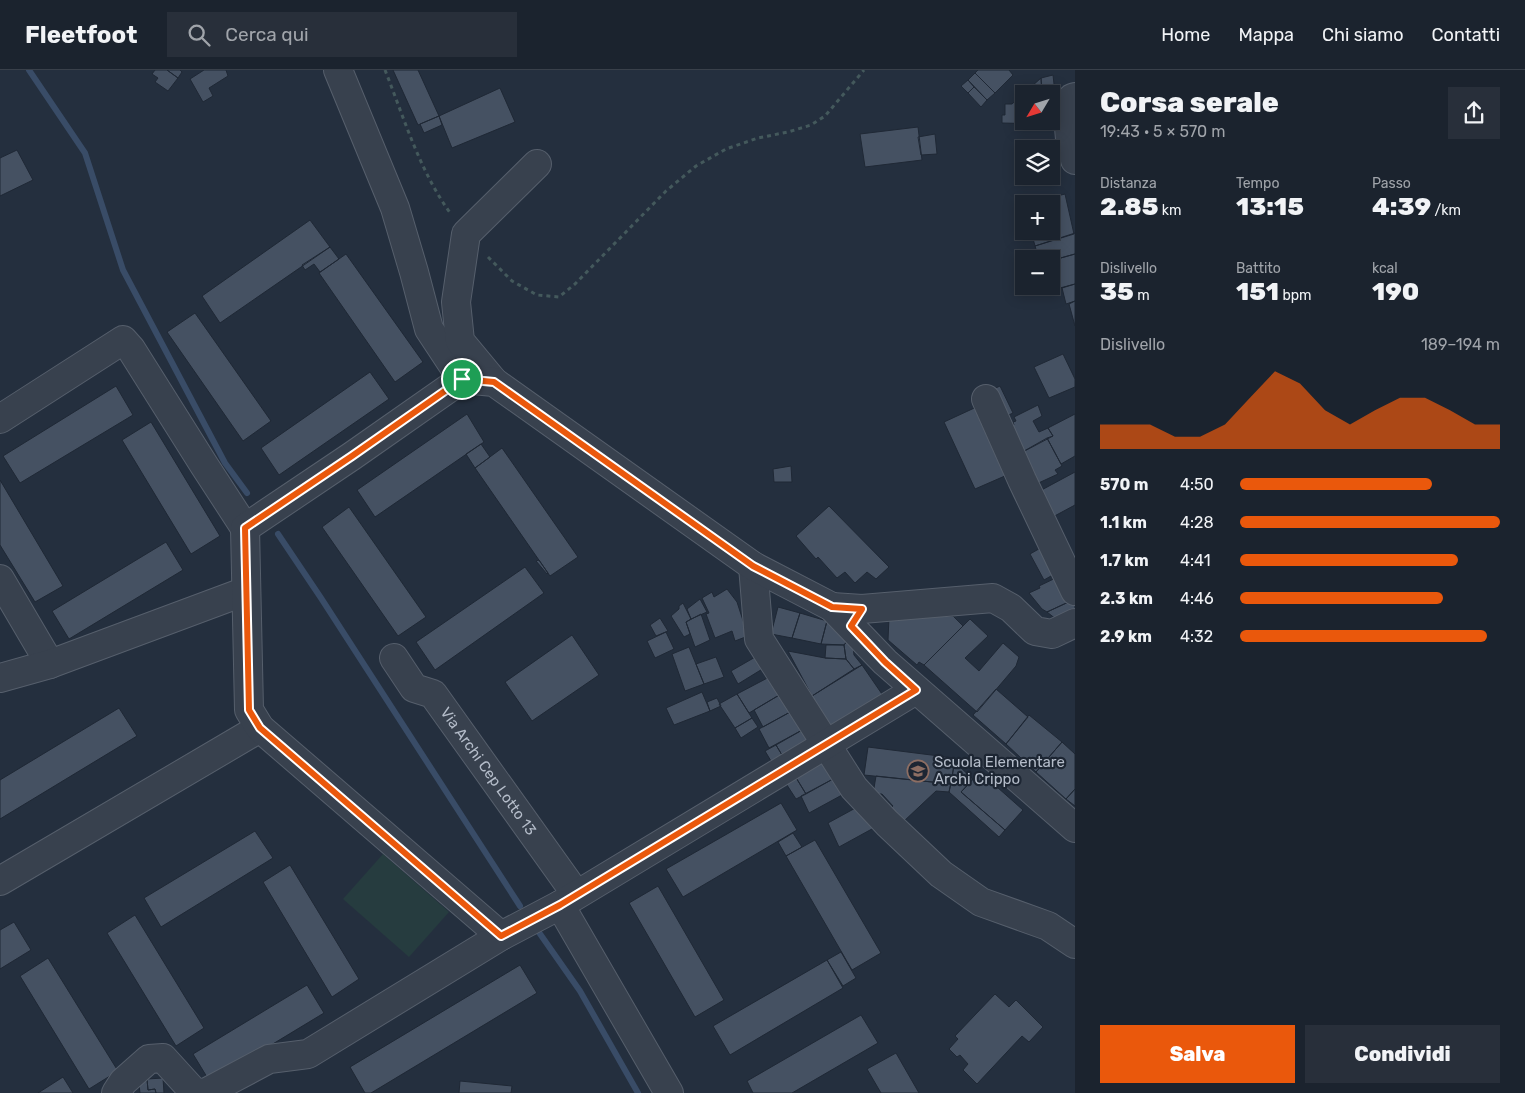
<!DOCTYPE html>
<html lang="it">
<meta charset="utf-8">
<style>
body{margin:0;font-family:Rubik,sans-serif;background:#282f3a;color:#f1f3f6;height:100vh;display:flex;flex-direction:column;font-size:19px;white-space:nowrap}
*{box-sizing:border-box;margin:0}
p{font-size:16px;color:#a0a4aa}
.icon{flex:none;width:28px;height:28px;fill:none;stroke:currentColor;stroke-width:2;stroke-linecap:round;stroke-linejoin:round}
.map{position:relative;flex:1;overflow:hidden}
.side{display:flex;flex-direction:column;background:#1b232e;width:450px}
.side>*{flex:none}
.needle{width:32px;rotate:232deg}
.tools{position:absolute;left:1015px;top:15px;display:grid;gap:10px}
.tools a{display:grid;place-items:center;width:45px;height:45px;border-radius:0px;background:#1b232e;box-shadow:0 2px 12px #0003,0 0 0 1px #39404a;font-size:25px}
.pin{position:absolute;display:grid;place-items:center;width:42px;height:42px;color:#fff;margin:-21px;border:2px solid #fff;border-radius:50%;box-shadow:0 1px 5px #0007}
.round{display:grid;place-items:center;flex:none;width:52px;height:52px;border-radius:0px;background:#282f3a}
.overview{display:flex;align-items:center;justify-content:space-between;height:85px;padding:0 25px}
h1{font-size:28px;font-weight:800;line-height:38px}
.metrics{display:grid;grid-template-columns:repeat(3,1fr);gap:8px;height:85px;padding:5px 25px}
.metrics div{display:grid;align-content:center}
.metrics b{font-size:25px;font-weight:800}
.metrics small{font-size:14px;font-weight:400}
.metrics p{font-size:14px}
.chart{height:140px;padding:10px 25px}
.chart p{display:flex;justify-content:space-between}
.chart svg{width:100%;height:90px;margin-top:5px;fill:#ea580c;opacity:.7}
.action{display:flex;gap:10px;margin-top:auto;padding:10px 25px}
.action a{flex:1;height:58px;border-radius:0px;background:#ea580c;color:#fff;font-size:20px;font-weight:800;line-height:58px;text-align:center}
.action a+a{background:#282f3a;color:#f1f3f6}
ul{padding:0 25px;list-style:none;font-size:16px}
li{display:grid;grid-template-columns:80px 60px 1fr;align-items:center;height:38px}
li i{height:12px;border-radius:6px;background:#ea580c}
header{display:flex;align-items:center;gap:30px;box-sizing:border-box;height:70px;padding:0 25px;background:#1b232e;border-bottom:1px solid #39404a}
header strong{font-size:24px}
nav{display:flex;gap:28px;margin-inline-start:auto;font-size:18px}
.search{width:350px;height:45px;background:#282f3a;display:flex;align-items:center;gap:12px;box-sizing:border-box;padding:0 18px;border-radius:0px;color:#a0a4aa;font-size:19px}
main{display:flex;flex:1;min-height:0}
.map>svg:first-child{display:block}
.green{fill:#263c3f}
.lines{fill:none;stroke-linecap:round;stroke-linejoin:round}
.stream{stroke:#394c67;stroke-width:6}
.building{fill:#455162;stroke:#1f2835}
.minor-casing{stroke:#565f6c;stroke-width:30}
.path{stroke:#44595c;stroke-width:3;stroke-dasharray:4 4;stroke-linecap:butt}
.minor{stroke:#38414e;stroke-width:28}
.route-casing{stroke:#fff;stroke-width:10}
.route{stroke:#ea580c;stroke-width:6}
.labels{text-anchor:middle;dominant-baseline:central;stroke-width:4.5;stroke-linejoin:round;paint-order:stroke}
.poi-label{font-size:15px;fill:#b4bcc9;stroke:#1d2633;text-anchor:start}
.street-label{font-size:15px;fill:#b4bcc9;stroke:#1d2633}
</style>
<header>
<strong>Fleetfoot</strong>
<div class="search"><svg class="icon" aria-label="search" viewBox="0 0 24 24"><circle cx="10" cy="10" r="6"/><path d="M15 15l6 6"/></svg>Cerca qui</div>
<nav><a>Home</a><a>Mappa</a><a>Chi siamo</a><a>Contatti</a></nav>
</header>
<main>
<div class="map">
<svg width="1075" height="1023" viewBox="0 0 1075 1023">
<rect width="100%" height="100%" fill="#242f3e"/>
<!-- green -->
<path class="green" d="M383 784 449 842 409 887 343 829Z"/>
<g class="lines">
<!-- stream -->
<path class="stream" d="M29 0 85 83 123 200 225 393 247 423
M278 464 321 528 520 836
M538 861 580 921 638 1023"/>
</g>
<!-- building -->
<path class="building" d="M155 0H167L178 8 168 21 155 12 158 8 152 4Z
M167 0H180L182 2 178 8Z
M204 0H226L228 6 209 18 213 26 203 32 190 9Z
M393 0H418L439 46 418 55Z
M1009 0 1013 5 995 23 975 3 978 0Z
M975 3 995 23 987 30 968 10Z
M1053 5 1056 32H1051V24H1042L1041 8Z
M1041 8 1042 24H1024V51H1045V54L1002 53V45H1005V34H1012Z
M968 10 974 17 968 23 961 16Z
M974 17 987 30 981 37 968 23Z
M500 18 515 52 452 78 439 46Z
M1051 32H1061L1063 54H1045V51H1051Z
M439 46 442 55 424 63 420 54Z
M918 57 922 90 865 97 860 64Z
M935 64 937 84 921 85 918 67Z
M17 80 33 110 0 126V88Z
M1065 124 1074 164 1035 176 1031 161H1051V134H1034V132Z
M310 150 330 177 220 253 202 226Z
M1075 163V184L1057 189 1059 197 1051 200V189H1039L1035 176Z
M330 177 339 189 320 202 314 194 305 200 302 195Z
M346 184 423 292 395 312 319 203Z
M1075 184V214L1060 218 1055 199 1059 197 1057 189Z
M1055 199 1060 218 1049 221 1047 216H1051V200Z
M1075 214V231L1066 234 1062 218Z
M1075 231V256L1069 234Z
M195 243 271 351 243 371 167 262Z
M1063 284 1075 309V317L1049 328 1034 297Z
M370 302 389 329 279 405 261 378Z
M116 316 133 345 20 413 3 386Z
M1000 316 1013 343 998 350 985 323Z
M983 334 1014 402 975 419 944 352Z
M1038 335 1042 346 1033 351 1039 362 1048 358 1053 366 1019 384 1008 359 1014 355 1013 352 1016 351 1014 347Z
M467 344 484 372 375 447 357 420Z
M1075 344V386L1061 394 1047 368 1053 366 1048 358Z
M151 352 220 466 191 484 122 370Z
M1047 368 1062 396 1055 400 1058 404 1032 416 1017 385Z
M481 374 490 387 475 398 466 384Z
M502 378 578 487 550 506 475 398Z
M791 396 792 412H774L773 399Z
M1075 402V435L1049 449 1036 423Z
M0 410 63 516 35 532 0 475Z
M829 436 889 497 876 509 867 502 855 513 845 502 837 508 818 487 816 489 796 466Z
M349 437 426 547 398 566 322 457Z
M166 472 183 500 69 569 52 541Z
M1044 476 1058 502 1044 510 1030 484Z
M539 490 548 503 547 504 536 491Z
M525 497 544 523 435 600 416 572Z
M1064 504 1075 529 1047 542 1042 539 1029 523 1040 518 1039 516Z
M727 519 737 532 748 566 735 571 732 561 715 568 706 544 709 543 702 528 712 522 714 527Z
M700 529 707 542 691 549 687 539Z
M1075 529V547L1061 553 1047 542Z
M683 533 691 549 686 552 690 564 684 567 671 546 679 539V536Z
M778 537 800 543 792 568 771 564Z
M800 543 827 551 821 574 792 568Z
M701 544 710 570 695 577 686 552Z
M953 546 963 556 924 595 919 592 917 595 888 570 889 547Z
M660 548 668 561 656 566 650 555Z
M970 549 988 566 965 588 979 601 1003 573 1019 587 1016 596 977 642 924 595Z
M827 551 849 569 844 575 821 574Z
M666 562 674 579 655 588 647 571Z
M572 565 599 605 532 651 505 612Z
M849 569 853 576 854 585 862 595 854 599 846 589 844 575Z
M826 575H844L846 589 825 588Z
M689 577 704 614 685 621 672 584Z
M788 581 825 588 846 589 854 599 812 626Z
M757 586 764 598 738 614 731 601Z
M716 587 724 607 704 614 696 594Z
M862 595 884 627 830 659 812 626Z
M775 604 781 624 749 643 737 624Z
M996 619 1028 647 1006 674 973 645Z
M702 622 710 641 674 655 666 638Z
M737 624 752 648 735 658 719 634Z
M781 624 792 641 763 657 754 640Z
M717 628 721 636 710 641 707 632Z
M119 638 137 666 0 749V710Z
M792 641 804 659 769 678 759 659Z
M1029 645 1062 672 1036 702 1006 674Z
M752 648 758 657 741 668 735 658Z
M804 659 813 674 785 690 776 675Z
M1062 672 1075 684V719L1066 729 1036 702Z
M776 675 785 690 774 696 765 681Z
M868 677 955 688 951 714 864 705Z
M821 692 833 709 806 724 795 706Z
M954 696 960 697 973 709 961 722 1005 760 999 767 949 722Z
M980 702 1023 740 1005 760 961 722Z
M795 706 806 724 796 729 785 712Z
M876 706 951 714 949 722 936 721 903 752 891 738 893 736 882 724H873Z
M833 709 842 725 809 743 801 726Z
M1075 719V736L1066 729Z
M781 733 797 760 683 827 666 799Z
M861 735 881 754 839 777 828 753Z
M255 761 273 788 161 857 144 828Z
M793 763 802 777 786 786 778 772Z
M815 770 881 883 852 900 786 786Z
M290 795 359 909 332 927 263 812Z
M658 816 724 930 695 947 629 833Z
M135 845 204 958 176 976 107 863Z
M14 852 31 880 0 899V860Z
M841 882 856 908 843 916 827 890Z
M48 888 118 1001 89 1019 20 906Z
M827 890 843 918 730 985 713 956Z
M520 895 537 923 371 1023H365L350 997Z
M307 915 324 943 210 1012 193 984Z
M995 924 1009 937 1016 930 1043 957 1029 972 1022 966 977 1014 963 1000 968 994 960 985 957 987 949 979 958 969 955 966Z
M861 945 878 973 792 1023H753L747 1011Z
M896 983 919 1023H881L867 999Z
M63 1007 73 1023H38Z
M138 1007 147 1009 148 1020 155 1019 156 1023H140Z
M163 1008 164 1023H156L155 1019 148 1020 147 1009Z
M460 1011 512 1016 511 1023H459Z"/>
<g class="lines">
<!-- minor casing -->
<g class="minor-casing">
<g id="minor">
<path d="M338 0 395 138 414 202 429 259 462 309"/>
<path d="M1075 27 1072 28 1067 34 1070 69 1075 90"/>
<path d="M494 312 460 271 456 232 466 164 537 94"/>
<path d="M986 329 1022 410 1075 521"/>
<path d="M0 349 123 270 131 279 204 395 245 458"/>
<path d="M753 496 759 569 854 718 887 753 941 804 981 832 1048 856 1075 874"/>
<path d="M0 509 50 594"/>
<path d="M832 537 862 539 993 528 1011 538 1035 561 1052 564 1075 553"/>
<path id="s1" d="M394 588 414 618 433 624 576 824"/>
<path d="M0 608 50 594 246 521"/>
<path d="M0 811 260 658"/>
<path d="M560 835 916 620"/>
<path d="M501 866 260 658 249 640 245 458 352 386 462 309 494 312 753 496 832 537 885 592 1075 758"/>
<path d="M116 1023 123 1012 149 989 163 988 194 1022 205 1023 269 989 308 984 501 866 560 835 669 1023"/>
</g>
</g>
<!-- path -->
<path class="path" d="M385 0C404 48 420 102 451 144
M488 187 512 211 537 225 559 227 575 214 666 121 696 96 726 79 758 68 788 62 811 55 825 46 864 0"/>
<!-- minor -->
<use href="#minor" class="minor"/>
</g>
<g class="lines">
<!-- route casing -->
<g class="route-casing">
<path id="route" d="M462 309 494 312 753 496 832 537 862 539 851 556 885 592 916 620 560 835 501 866 260 658 249 640 245 458 352 386Z"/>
</g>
<!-- route -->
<use href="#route" class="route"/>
</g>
<!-- icons -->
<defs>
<g id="school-ring" transform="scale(1.125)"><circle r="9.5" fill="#1d2633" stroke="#8d6e63" stroke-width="1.5"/><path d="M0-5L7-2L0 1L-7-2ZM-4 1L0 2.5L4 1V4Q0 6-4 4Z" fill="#8d6e63"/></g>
</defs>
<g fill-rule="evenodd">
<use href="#school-ring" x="918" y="701"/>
</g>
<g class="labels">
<!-- poi labels -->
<g class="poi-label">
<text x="934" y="692">Scuola Elementare<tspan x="934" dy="17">Archi Crippo</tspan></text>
</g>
<!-- street labels -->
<g class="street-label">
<text stroke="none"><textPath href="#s1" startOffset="151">Via Archi Cep Lotto 13</textPath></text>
</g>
</g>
</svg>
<div class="tools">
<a><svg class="needle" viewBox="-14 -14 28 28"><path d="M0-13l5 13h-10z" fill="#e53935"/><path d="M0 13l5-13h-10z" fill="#a0a4aa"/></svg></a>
<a><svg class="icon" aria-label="layers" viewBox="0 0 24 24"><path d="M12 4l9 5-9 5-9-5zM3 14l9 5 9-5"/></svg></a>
<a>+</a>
<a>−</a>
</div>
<div class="pin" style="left:462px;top:309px;background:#1e9e55"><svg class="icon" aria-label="arrive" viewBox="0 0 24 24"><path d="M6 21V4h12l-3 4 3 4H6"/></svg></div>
</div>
<section class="side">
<div class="overview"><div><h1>Corsa serale</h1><p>19:43 · 5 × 570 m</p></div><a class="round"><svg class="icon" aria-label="share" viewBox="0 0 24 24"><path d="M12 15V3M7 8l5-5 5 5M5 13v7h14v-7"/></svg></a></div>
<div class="metrics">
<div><p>Distanza</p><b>2.85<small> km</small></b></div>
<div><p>Tempo</p><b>13:15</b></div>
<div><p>Passo</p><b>4:39<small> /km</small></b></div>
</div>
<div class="metrics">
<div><p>Dislivello</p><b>35<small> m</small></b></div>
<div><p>Battito</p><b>151<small> bpm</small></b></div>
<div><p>kcal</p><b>190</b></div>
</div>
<div class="chart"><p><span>Dislivello</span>189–194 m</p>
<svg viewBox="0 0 160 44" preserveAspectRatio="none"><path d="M0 44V32L10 32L20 32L30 38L40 38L50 32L60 19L70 6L80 12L90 25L100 32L110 25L120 19L130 19L140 25L150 32L160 32V44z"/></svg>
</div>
<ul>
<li><b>570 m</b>4:50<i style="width:74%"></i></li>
<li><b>1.1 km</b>4:28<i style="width:100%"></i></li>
<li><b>1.7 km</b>4:41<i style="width:84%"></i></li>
<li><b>2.3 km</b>4:46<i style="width:78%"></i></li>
<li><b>2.9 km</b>4:32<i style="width:95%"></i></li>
</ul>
<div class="action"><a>Salva</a><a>Condividi</a></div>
</section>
</main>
